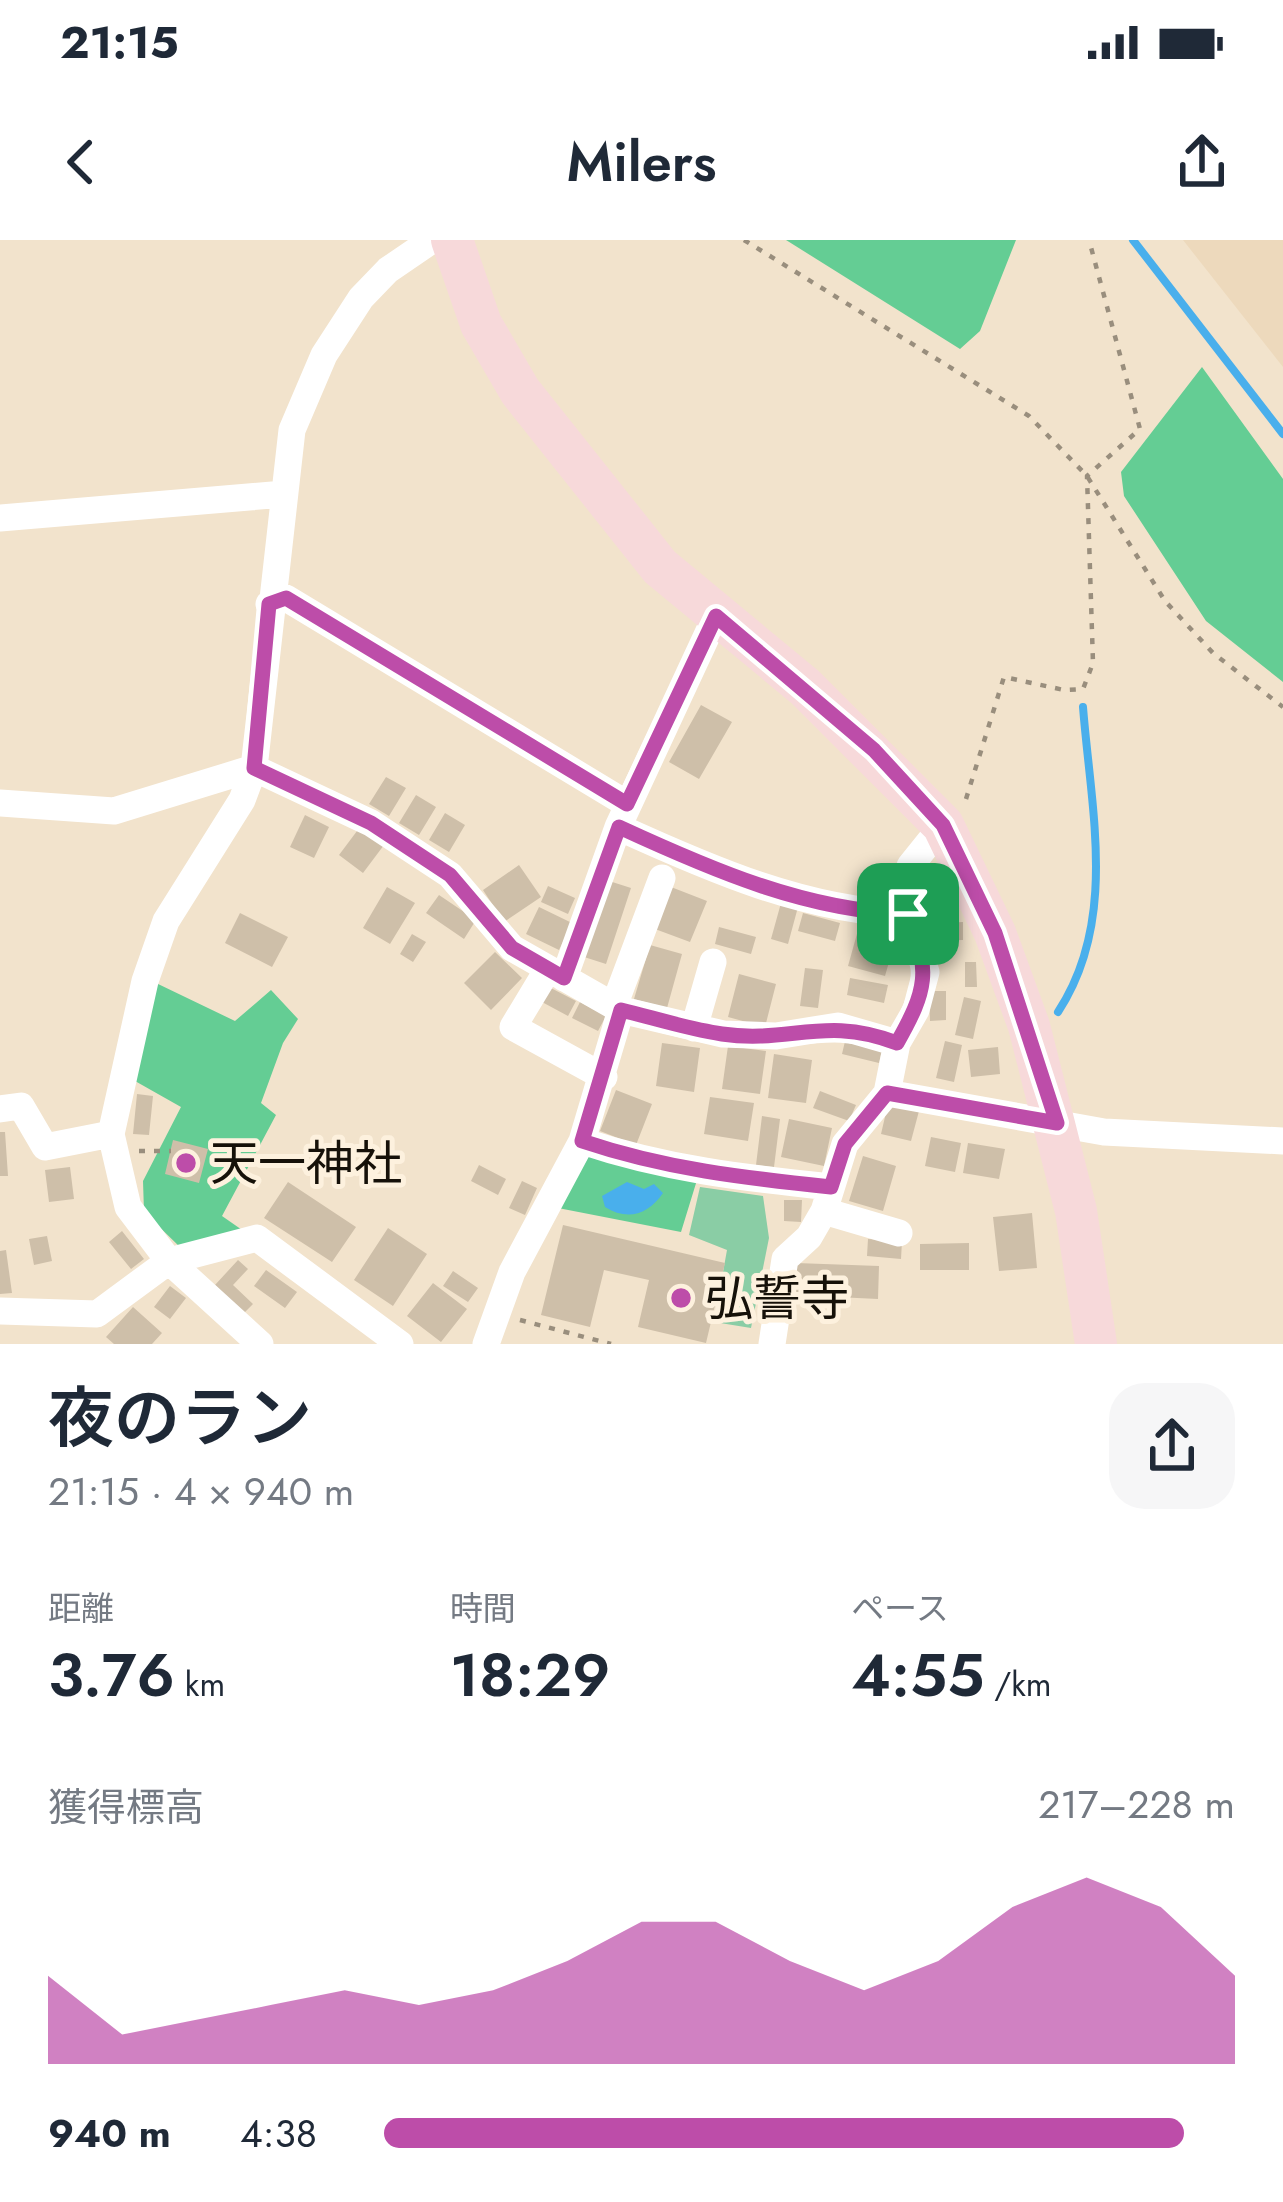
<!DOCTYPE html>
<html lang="ja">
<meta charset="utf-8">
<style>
body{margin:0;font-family:Jost,"Noto Sans JP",sans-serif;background:#f6f6f7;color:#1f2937;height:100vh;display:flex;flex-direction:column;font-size:45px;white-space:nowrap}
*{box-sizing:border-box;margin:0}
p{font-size:39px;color:#747a83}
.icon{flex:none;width:66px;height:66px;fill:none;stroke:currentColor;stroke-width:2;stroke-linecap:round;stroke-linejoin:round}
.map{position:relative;height:1104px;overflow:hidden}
.drawer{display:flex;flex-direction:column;background:#fff;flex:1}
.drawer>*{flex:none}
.pin{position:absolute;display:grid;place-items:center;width:102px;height:102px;color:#fff;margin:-51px;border-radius:24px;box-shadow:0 6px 18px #0006}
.round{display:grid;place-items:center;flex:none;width:126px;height:126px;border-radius:36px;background:#f6f6f7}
.summary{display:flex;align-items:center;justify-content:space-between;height:204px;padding:0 48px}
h1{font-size:66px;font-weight:600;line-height:90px}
.stats{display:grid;grid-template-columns:repeat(3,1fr);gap:18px;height:204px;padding:12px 48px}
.stats div{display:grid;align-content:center}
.stats b{font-size:60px;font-weight:600}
.stats small{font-size:33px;font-weight:400}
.stats p{font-size:33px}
.chart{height:336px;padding:24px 48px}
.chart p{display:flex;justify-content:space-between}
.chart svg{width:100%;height:216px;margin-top:12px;fill:#bd4da9;opacity:.7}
ul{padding:0 48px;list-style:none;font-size:39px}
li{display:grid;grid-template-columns:192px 144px 1fr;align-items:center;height:90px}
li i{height:30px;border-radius:15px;background:#bd4da9}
.status{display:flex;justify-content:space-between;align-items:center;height:84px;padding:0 60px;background:#fff;direction:ltr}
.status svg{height:33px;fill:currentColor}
header{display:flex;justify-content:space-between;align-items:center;height:156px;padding:0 48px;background:#fff;font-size:54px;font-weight:600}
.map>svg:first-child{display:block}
.built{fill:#edd9bc}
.green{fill:#8acda5}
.forest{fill:#64cd94}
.water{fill:#49afec}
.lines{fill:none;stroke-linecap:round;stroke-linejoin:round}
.stream{stroke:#49afec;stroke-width:8}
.building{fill:#cebfa9}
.path{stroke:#998e7d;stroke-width:4.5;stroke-dasharray:6 9;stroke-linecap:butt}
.street{stroke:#fff;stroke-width:27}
.primary{stroke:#f7d9da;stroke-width:42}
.route-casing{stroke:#fff;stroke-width:24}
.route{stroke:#bd4da9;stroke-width:15}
.poi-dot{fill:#bd4da9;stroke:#fdf1de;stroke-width:4.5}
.labels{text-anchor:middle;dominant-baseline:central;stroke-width:10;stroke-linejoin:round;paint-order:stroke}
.poi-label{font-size:48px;fill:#161109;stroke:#fdf1de;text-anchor:start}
</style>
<div class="status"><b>21:15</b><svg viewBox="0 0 49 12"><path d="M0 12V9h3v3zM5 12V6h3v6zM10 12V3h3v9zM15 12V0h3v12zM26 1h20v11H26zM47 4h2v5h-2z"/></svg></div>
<header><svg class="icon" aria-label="back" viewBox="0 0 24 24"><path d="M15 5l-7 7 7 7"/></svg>Milers<svg class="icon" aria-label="share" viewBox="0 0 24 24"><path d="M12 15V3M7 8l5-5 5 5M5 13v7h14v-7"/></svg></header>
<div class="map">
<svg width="1283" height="1104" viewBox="0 0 1283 1104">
<rect width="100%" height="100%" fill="#f2e3cc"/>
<!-- built -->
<path class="built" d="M1183 0H1283V127Z"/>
<!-- green -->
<path class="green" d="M700 947 763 956 769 998 751 1088 714 1082 727 1010 689 995Z"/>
<!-- forest -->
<path class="forest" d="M786 0H1016L980 91 960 109Z
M1202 127 1283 239V442L1206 381 1124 256 1121 232Z
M156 743 235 781 271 750 298 779 283 803 261 863 276 875 222 976 245 992 183 1010 144 972 143 941 181 867 135 841Z
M584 910 697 940 681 992 558 968Z"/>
<!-- water -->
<path class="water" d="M627 942 644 949 654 944 663 953C648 975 627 981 605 967L602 956Z"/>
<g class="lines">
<!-- stream -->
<path class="stream" d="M1133 0 1283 194
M1058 772C1118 681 1091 570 1083 467"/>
</g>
<!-- building -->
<path class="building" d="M701 465 732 482 699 539 669 522Z
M386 537 406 548 389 576 369 564Z
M416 555 436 567 419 595 399 583Z
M445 573 465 585 449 612 429 600Z
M305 575 329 587 314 618 290 607Z
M360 587 384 605 363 633 339 615Z
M519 625 541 657 504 682 483 650Z
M932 628 952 660 937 670 917 637Z
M606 640 631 648 606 724 581 716Z
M548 646 575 658 568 674 541 662Z
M387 647 415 663 390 704 363 688Z
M671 647 707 661 690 702 655 689Z
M439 655 476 680 464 699 426 673Z
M781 663 798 667 788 704 771 699Z
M539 667 572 683 559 710 526 694Z
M240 673 288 697 272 727 225 703Z
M803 673 840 683 835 701 798 691Z
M963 682V700L925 701 924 684Z
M860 683 897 694 885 736 848 726Z
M719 687 756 697 751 714 715 704Z
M412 694 426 702 413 722 400 714Z
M650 705 682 714 667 768 634 759Z
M495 712 522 738 491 770 464 743Z
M965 722H976L977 747H965Z
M805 728 823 730 818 768 800 766Z
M739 734 776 744 765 787 728 777Z
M850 738 888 745 884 763 847 755Z
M549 747 576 761 568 776 542 762Z
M929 751H946V780L930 781Z
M964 757 981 761 973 799 955 795Z
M580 762 606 776 598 791 572 778Z
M846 797 883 806 879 823 842 814Z
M945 801 962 805 954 842 936 838Z
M662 803 700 808 694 852 656 846Z
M728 806 766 811 760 854 722 849Z
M998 807 1000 834 971 837 968 810Z
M774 814 812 820 806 863 768 858Z
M616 850 652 864 636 905 600 891Z
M820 851 856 865 849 881 813 868Z
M137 854 153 856 149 895 133 894Z
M710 857 754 863 748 901 704 894Z
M888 864 919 871 911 901 881 894Z
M762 876 780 879 774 927 756 925Z
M789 879 832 888 824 926 781 917Z
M0 892H5L8 936H0Z
M931 897 961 903 955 932 925 926Z
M173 900 208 909 199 943 165 934Z
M968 903 1005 909 999 939 963 933Z
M863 916 896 926 883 971 849 961Z
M479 925 506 939 498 955 471 941Z
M70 927 74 959 49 962 45 930Z
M522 941 537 948 525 975 509 968Z
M288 942 356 987 332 1022 264 978Z
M784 960H802L801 982 784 981Z
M1032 973 1037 1028 999 1031 993 977Z
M563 985 725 1023 706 1103 638 1087 649 1040 604 1030 590 1087 541 1075Z
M388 988 427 1014 393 1066 354 1040Z
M122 991 144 1019 131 1029 109 1002Z
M47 996 52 1021 34 1025 29 999Z
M868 999 902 1001 901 1019 867 1016Z
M969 1003V1030H920V1004Z
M6 1010 12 1053 0 1054V1011Z
M238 1020 248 1029 233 1045 253 1064 244 1073 215 1045Z
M796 1023 879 1026 878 1059 795 1055Z
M266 1030 297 1052 285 1068 254 1046Z
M453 1031 478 1048 468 1062 443 1046Z
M433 1043 467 1069 441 1102 407 1076Z
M170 1046 186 1058 170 1079 154 1067Z
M133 1067 162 1093 152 1104H114L106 1097Z"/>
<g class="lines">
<!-- path -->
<path class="path" d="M744 0 1029 176 1087 236 1165 361 1213 413 1283 467
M966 559 1004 437 1064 450 1083 449 1093 423 1087 236 1140 189 1089 0
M139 911H171
M520 1080 611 1104"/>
<!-- street -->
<path class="street" d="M0 278 284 254
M269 364 286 358 627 564
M716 376 618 587C710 629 806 671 907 674
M0 563 114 571 254 528 371 583 450 635 512 708 621 770 723 794 776 796 838 786 897 803 887 853
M548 729 513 787 604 837
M564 738 618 587
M614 766 662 638
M694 788 713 722
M897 803 916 770 926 732 907 674 910 626 943 585
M0 869 21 866 45 907 111 894
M582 901C665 929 745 938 831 947
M824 971 899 993
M0 1071 97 1074 169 1021 260 1104
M400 1104 257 998 169 1021 128 967 111 894 145 741 166 681 242 560 254 528 292 190 324 115 361 58 388 30 432 0
M486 1104 512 1032 582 901 621 770
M772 1104 785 1019 809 997 824 971 845 904 887 853 1104 892 1283 901"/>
<!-- primary -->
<path class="primary" d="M452 0 481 84 520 151 660 327 805 447 943 585 995 693 1029 786 1076 971 1096 1104"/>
</g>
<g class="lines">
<!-- route casing -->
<g class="route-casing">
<path id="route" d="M286 358 627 564 716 376 874 510 943 585 995 693 1057 883 887 853 845 904 831 947C745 938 665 929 582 901L621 770C654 778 688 789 722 794 790 804 825 775 897 803 927 750 931 731 908 674 806 671 710 629 619 587L564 738 512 708 450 635 371 583 254 528 269 364Z"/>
</g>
<!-- route -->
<use href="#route" class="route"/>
</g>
<!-- markers -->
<g class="poi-dot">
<circle cx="186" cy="923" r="12"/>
<circle cx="681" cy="1058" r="12"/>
</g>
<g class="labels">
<!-- poi labels -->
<g class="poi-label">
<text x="210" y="923">天一神社</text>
<text x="705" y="1058">弘誓寺</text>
</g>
</g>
</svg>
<div class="pin" style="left:908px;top:674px;background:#1e9e55"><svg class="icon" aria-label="arrive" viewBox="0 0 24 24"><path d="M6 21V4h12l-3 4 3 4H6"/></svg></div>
</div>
<section class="drawer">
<div class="summary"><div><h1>夜のラン</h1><p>21:15 · 4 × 940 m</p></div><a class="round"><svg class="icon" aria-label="share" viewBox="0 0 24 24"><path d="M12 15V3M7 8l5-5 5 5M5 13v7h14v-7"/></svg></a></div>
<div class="stats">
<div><p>距離</p><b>3.76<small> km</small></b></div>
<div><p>時間</p><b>18:29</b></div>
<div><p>ペース</p><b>4:55<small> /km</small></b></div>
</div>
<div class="chart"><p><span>獲得標高</span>217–228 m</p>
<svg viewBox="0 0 160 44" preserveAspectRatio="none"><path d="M0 44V26L10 38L20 35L30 32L40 29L50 32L60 29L70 23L80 15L90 15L100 23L110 29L120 23L130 12L140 6L150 12L160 26V44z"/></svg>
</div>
<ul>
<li><b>940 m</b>4:38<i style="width:94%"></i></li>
</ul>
</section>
